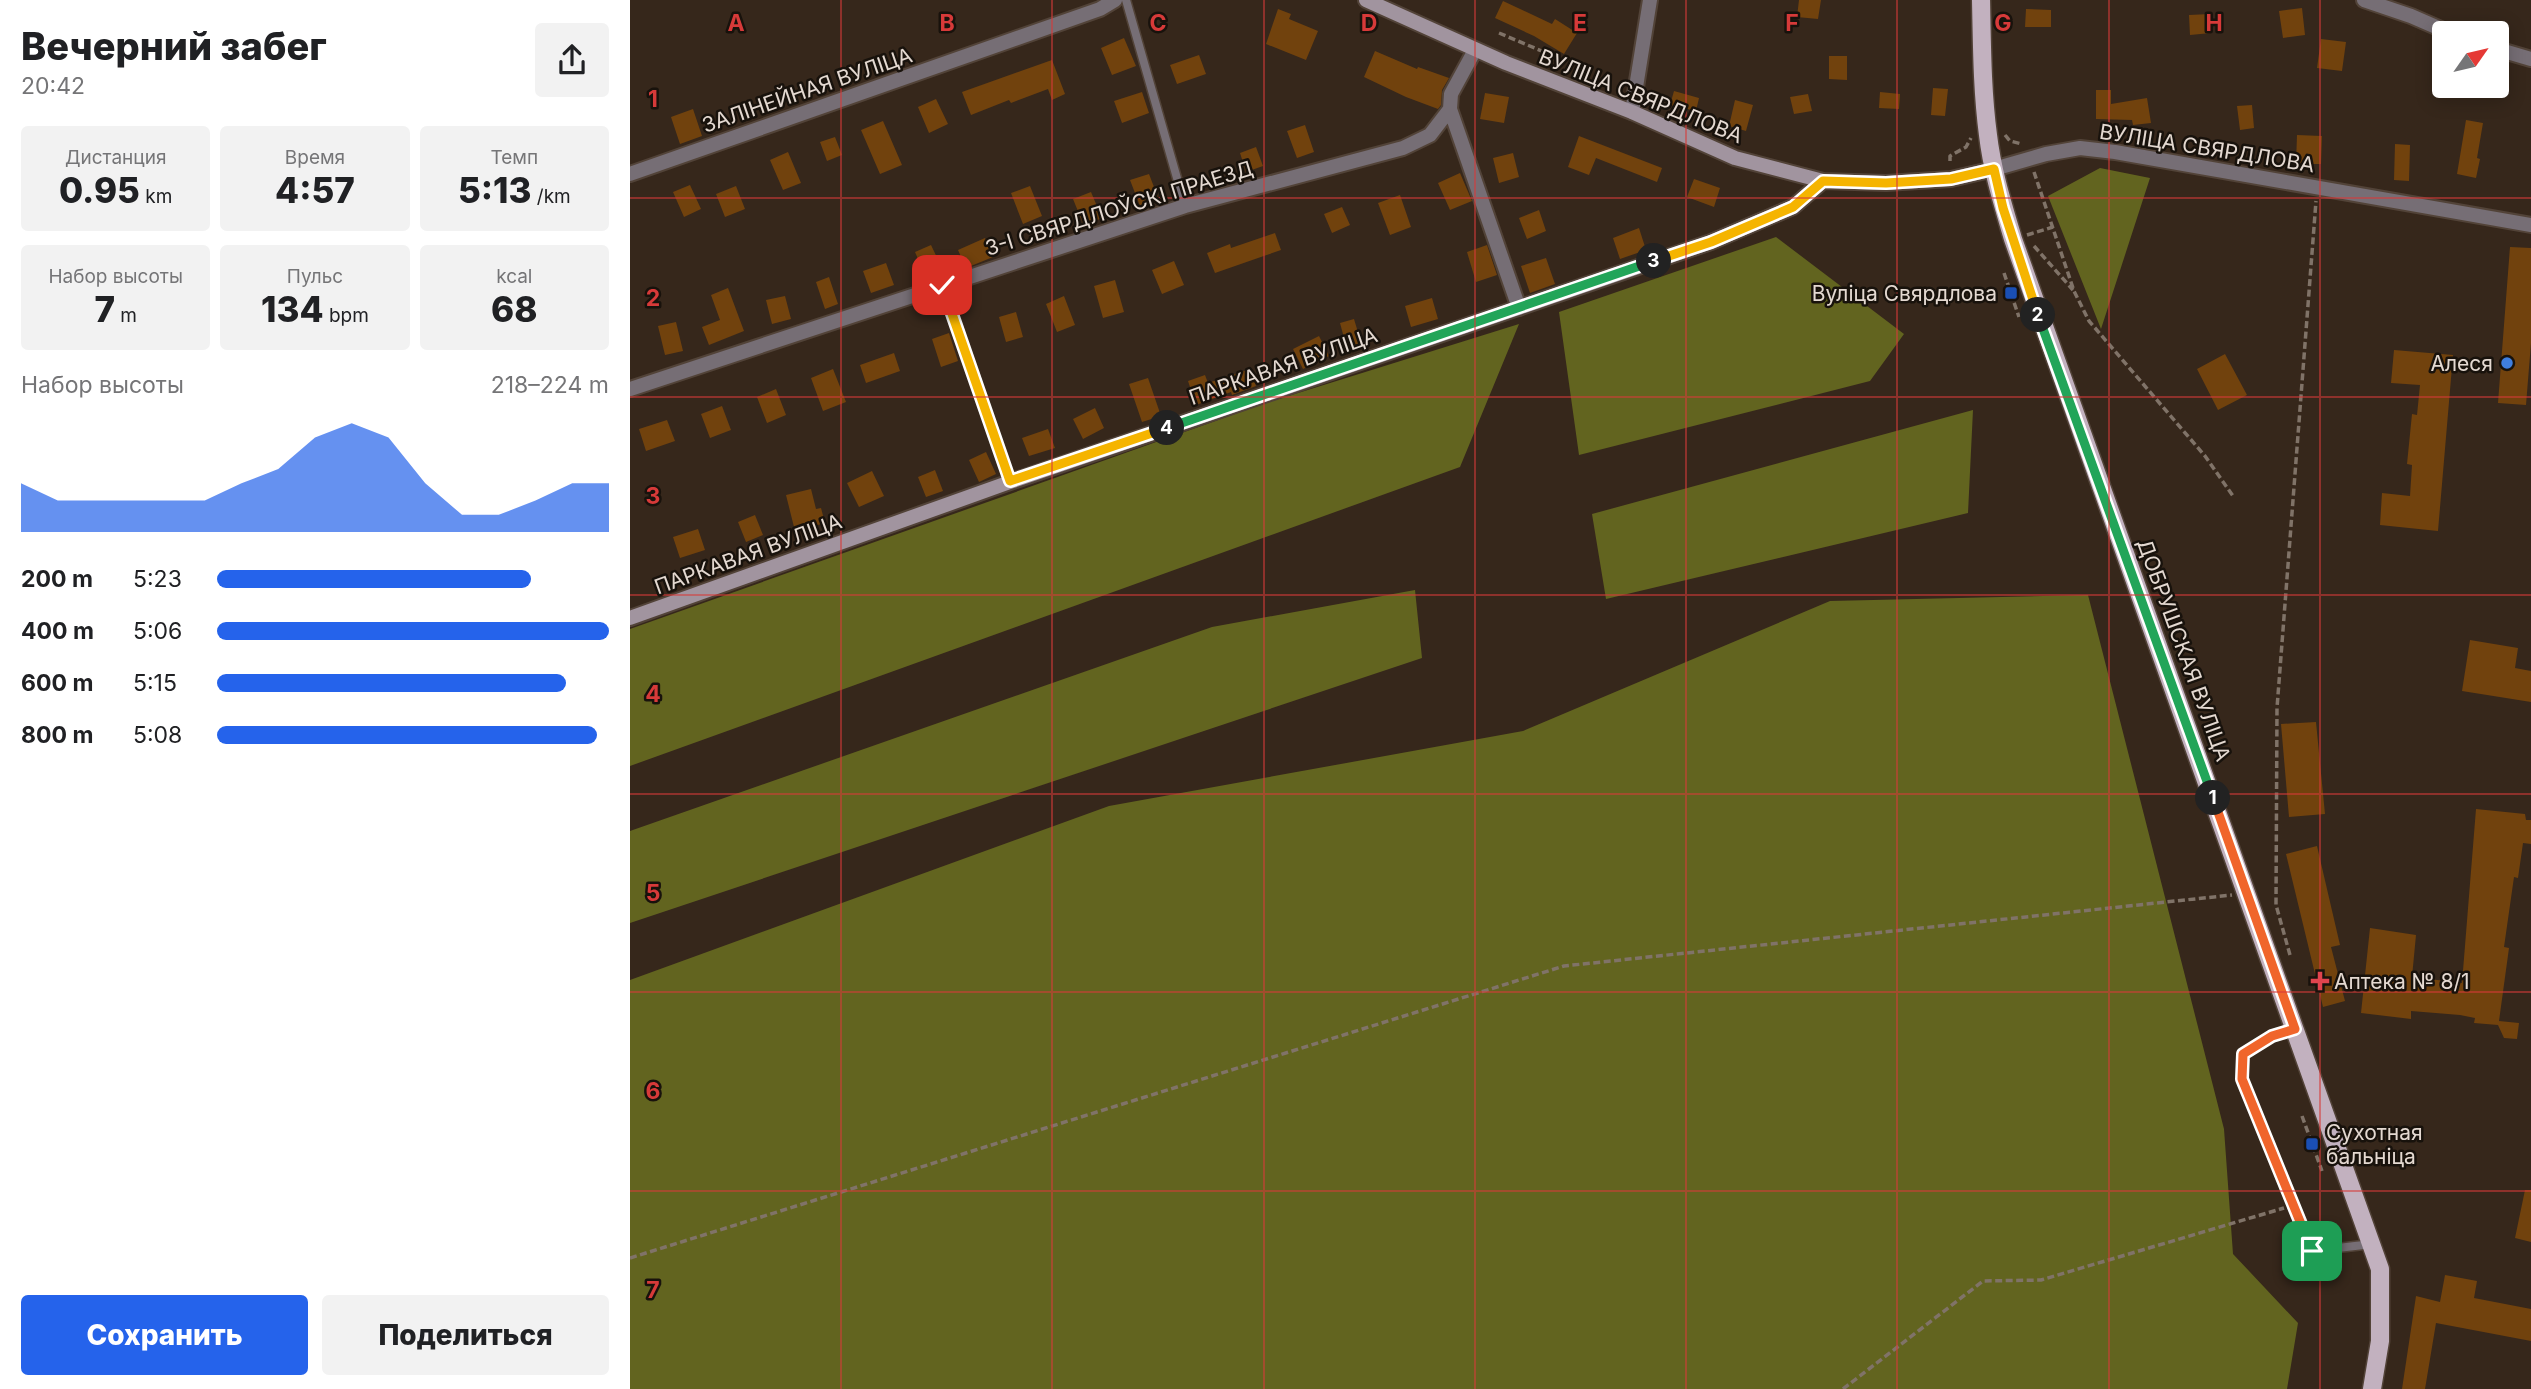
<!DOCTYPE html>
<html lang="ru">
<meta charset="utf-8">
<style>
body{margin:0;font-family:Inter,sans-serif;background:#f2f2f2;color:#202124;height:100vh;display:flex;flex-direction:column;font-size:26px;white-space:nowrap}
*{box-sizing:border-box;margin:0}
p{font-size:23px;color:#757577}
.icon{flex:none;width:38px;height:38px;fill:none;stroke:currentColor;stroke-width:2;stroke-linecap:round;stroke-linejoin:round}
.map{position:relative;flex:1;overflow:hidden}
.details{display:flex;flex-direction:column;background:#fff;width:630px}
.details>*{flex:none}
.needle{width:46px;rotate:56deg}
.fabs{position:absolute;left:1802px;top:21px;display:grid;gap:14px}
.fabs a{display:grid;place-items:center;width:77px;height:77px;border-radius:7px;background:#fff;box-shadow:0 4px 18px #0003;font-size:35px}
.pin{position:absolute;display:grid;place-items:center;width:60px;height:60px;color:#fff;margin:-30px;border-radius:14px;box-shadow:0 4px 10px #0006}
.km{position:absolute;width:35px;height:35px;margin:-18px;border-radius:50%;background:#222;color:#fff;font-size:19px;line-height:35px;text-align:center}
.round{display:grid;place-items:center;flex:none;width:74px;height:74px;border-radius:7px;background:#f2f2f2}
.summary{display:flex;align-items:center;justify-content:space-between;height:119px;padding:0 21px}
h1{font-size:38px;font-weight:800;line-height:52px}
.metrics{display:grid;grid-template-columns:repeat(3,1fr);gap:10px;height:119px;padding:7px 21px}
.metrics div{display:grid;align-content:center;border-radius:7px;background:#f2f2f2;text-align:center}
.metrics b{font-size:35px;font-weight:800}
.metrics small{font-size:19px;font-weight:400}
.metrics p{font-size:19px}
.chart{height:196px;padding:14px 21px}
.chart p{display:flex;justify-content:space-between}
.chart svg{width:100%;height:126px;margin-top:7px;fill:#2563eb;opacity:.7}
.action{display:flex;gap:14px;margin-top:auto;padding:14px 21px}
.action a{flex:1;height:80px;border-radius:7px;background:#2563eb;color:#fff;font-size:28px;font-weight:800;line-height:80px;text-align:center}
.action a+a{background:#f2f2f2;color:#202124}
ul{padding:0 21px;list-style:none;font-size:23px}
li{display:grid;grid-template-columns:112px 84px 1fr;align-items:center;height:52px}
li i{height:18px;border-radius:9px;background:#2563eb}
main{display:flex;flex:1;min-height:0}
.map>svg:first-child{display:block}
.forest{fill:#62641f}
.building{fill:#71420d}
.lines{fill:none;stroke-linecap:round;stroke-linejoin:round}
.lane-casing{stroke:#524338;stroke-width:11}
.street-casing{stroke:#524338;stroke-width:18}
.secondary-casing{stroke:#524338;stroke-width:18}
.primary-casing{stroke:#524338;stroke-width:21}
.path{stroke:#807368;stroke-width:3.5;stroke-dasharray:7 3.5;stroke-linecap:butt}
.lane{stroke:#766e75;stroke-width:8}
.street{stroke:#766e75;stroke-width:14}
.secondary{stroke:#a1949f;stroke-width:14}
.primary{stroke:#c2b1bf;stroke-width:18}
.split-1-casing{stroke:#fff;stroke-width:14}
.split-2-casing{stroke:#fff;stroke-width:14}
.split-3-casing{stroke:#fff;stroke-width:14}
.split-4-casing{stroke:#fff;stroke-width:14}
.split-5-casing{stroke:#fff;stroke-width:14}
.split-1{stroke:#f0652b;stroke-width:9}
.split-2{stroke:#22a559;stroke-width:9}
.split-3{stroke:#f5b400;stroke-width:9}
.split-4{stroke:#22a559;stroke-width:9}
.split-5{stroke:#f5b400;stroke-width:9}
.grid{fill:none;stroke:#d73a39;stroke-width:2;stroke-opacity:0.55}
.transit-dot{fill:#1a4fb4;stroke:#18120c;stroke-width:2.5}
.shop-dot{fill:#3f7fe0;stroke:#18120c;stroke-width:2.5}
.health-dot{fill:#e0444e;stroke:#18120c;stroke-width:2.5}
.labels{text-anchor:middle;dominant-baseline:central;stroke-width:5;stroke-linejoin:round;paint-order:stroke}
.street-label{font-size:21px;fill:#e4d9d1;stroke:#18120c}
.poi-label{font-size:21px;fill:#e4d9d1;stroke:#18120c;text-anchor:end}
.grid-label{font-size:23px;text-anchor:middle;font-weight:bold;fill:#d73a39;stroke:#18120c;stroke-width:5;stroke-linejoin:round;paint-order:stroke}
</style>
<main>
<section class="details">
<div class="summary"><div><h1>Вечерний забег</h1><p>20:42</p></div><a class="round"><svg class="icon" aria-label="share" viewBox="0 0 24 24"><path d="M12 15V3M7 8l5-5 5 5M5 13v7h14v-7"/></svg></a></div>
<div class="metrics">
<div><p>Дистанция</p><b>0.95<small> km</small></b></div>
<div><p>Время</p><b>4:57</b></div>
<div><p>Темп</p><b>5:13<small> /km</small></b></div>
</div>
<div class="metrics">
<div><p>Набор высоты</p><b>7<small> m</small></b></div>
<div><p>Пульс</p><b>134<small> bpm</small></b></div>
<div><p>kcal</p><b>68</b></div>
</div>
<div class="chart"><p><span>Набор высоты</span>218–224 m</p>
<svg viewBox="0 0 160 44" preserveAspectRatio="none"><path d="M0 44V27L10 33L20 33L30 33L40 33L50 33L60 27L70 22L80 11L90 6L100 11L110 27L120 38L130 38L140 33L150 27L160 27V44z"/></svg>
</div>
<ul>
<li><b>200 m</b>5:23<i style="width:80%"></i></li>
<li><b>400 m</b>5:06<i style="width:100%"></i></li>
<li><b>600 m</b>5:15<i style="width:89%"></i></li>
<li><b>800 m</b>5:08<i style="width:97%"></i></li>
</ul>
<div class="action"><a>Сохранить</a><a>Поделиться</a></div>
</section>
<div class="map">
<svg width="1901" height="1389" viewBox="0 0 1901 1389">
<rect width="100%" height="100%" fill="#36271b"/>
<!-- forest -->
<path class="forest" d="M1470 168 1520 178 1471 329 1418 196Z
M1146 237 1274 334 1240 381 949 455 929 312Z
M889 324 830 467 0 766V629L636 403Z
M1343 410 1338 513 976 599 962 514Z
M785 590 792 658 0 923V831L582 627Z
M1458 595 1594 1129 1603 1254 1668 1323 1657 1389H0V980L479 806 893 731 1200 601Z"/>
<!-- building -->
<path class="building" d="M1169 0H1191L1188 19 1167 17Z
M873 1 922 24 925 19 947 33 934 54 904 36 865 18Z
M1672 8 1675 35 1653 38 1649 11Z
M648 9 661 14 659 19 688 31 676 60 636 44Z
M1396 9 1421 10V27H1395Z
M1580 14 1581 33 1560 35 1559 15Z
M494 38 506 66 482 75 471 48Z
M1691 39 1716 42 1712 71 1687 68Z
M745 51 787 69 788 67 819 78 812 90 811 105 808 109 776 97 734 77Z
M569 55 576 74 547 84 540 65Z
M1199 56H1217V80L1199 79Z
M422 60 435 94 422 100 418 89 381 103 379 100 341 115 332 92Z
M1303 88 1318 89 1315 116 1301 115Z
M1466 90H1481V104L1517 98 1521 123 1503 125 1502 120 1466 119Z
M1044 91 1069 98 1066 111 1040 105Z
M512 92 519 113 492 123 484 101Z
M1250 92 1270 94 1269 109 1249 108Z
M855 93 879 97 874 123 850 119Z
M1178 94 1182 111 1164 114 1160 97Z
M306 99 318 124 299 133 288 107Z
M1105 100 1123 105 1116 131 1099 126Z
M1622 105 1624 128 1610 130 1607 106Z
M63 109 72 136 50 144 41 117Z
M1836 120 1853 123 1847 158 1850 159 1846 178 1827 174Z
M253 121 272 165 250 174 231 130Z
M675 125 684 152 667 158 657 131Z
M1667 135 1692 136 1691 164H1666Z
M949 136 1032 168 1027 182 966 158 959 175 938 167Z
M205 137 212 155 197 161 190 142Z
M1765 144 1780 145 1779 181 1764 180Z
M626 147 633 166 616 172 610 153Z
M158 152 171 183 153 190 140 160Z
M883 153 889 177 869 183 863 158Z
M830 173 842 201 820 210 808 183Z
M519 174 529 200 510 206 500 180Z
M1064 179 1090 188 1084 207 1057 197Z
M60 185 71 209 54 217 43 192Z
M106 186 115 209 95 217 86 194Z
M400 186 412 216 393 224 381 193Z
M461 192 472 218 454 226 443 199Z
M770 195 781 227 760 235 748 203Z
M712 207 720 225 702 233 694 214Z
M909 210 916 231 897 239 889 218Z
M1009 228 1016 250 990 259 983 238Z
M645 233 651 250 585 273 577 253 600 244 601 248Z
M355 238 363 257 336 268 328 250Z
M301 245 313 270 296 277 285 252Z
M857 245 867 275 846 282 837 252Z
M1880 247 1901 248V343L1896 405 1868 403Z
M916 258 925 284 900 293 891 266Z
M544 261 554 285 532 294 522 270Z
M256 263 264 285 241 293 233 271Z
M199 277 208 304 195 309 186 282Z
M485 280 494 312 473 318 464 286Z
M98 288 114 331 79 345 72 327 90 320 81 295Z
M155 296 161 319 142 324 136 300Z
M434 296 445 325 427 332 416 304Z
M802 298 808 319 781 327 775 306Z
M386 312 393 337 376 342 369 317Z
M724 319 733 349 718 353 710 323Z
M46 322 53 351 35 355 28 326Z
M319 333 328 361 311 367 302 339Z
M689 336 699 356 673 369 663 349Z
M1764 350 1823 355 1808 531 1750 525 1752 493 1780 496 1782 465 1777 464 1782 414 1787 415 1790 385 1761 383Z
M264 353 270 371 236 383 230 365Z
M1595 354 1617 395 1588 410 1567 369Z
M203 369 216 402 193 411 181 378Z
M620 369 626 386 602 395 601 392 566 405 558 381 575 375 578 383Z
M518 378 531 416 512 422 499 384Z
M146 389 156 415 137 423 127 397Z
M92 406 101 430 80 438 71 414Z
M465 408 474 428 453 439 443 419Z
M37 420 45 441 16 451 9 429Z
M418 429 425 448 399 456 392 438Z
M356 452 366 474 349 482 339 460Z
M305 470 313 491 296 497 288 477Z
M242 471 254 496 229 507 217 483Z
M181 489 186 509 191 508 195 523 165 531 156 495Z
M125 515 133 535 116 542 108 522Z
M68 529 75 550 50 558 43 537Z
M1840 640 1888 648 1885 668 1901 671V702L1832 691Z
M1686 722 1695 814 1659 817 1651 724Z
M1846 809 1895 814 1896 820H1901V844L1893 843 1888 878 1884 877 1874 947 1879 948 1869 1021 1889 1023 1887 1039 1874 1038 1868 1025 1844 1023 1845 1018 1830 1015 1781 1011V1019L1731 1013 1740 928 1786 935 1782 977 1832 983Z
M1687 846 1710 945 1701 947 1715 1001 1693 1007 1656 854Z
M1895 1190H1901V1242L1885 1238Z
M1815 1275 1847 1281 1844 1298 1901 1309V1341L1806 1323 1795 1389H1772L1786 1296 1810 1302Z"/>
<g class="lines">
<!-- lane casing -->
<g class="lane-casing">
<path id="lane" d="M496 0 555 206
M312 285 380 482
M1665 1029 1642 1036 1613 1054 1612 1079 1682 1251 1742 1244"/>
</g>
<!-- street casing -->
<g class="street-casing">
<path id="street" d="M1734 0 1781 16 1820 33
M1867 49 1901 59
M845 50 821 94 820 109 889 308
M1002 112 1020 0
M1364 169 1416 154 1450 148 1485 152 1901 225
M0 174 470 9 485 0
M0 389 555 206 773 148 800 135 820 109"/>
</g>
<!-- secondary casing -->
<g class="secondary-casing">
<path id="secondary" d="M736 0 876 63 1002 112 1105 158 1193 181 1256 183 1321 179 1364 169
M0 618 380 482 1081 242 1163 207 1193 181"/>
</g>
<!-- primary casing -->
<g class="primary-casing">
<path id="primary" d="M1351 0C1352 45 1352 90 1358 135 1362 170 1373 205 1383 239L1750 1269V1341L1742 1389"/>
</g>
<!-- path -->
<path class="path" d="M869 33 914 52
M1375 135 1380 141 1392 144
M1320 161V156L1336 147 1341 138
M1404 172 1444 291 1459 321 1575 456 1603 496
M1397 235 1423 227
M1404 246 1443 290
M1374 273 1389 317
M1660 955 1646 905 1647 708 1686 201
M1672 1116 1692 1171
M0 1258 934 966 1602 895
M1213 1389 1353 1281 1411 1280 1654 1208"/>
<!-- lane -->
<use href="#lane" class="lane"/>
<!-- street -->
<use href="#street" class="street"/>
<!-- secondary -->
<use href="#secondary" class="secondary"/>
<!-- primary -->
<use href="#primary" class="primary"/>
</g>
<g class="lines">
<!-- split-1 casing -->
<g class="split-1-casing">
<path id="split-1" d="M1583 798 1665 1029 1642 1036 1613 1054 1612 1079 1682 1251"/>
</g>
<!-- split-2 casing -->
<g class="split-2-casing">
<path id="split-2" d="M1408 315 1583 798"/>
</g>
<!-- split-3 casing -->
<g class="split-3-casing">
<path id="split-3" d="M1024 261 1081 242 1163 207 1193 181 1256 183 1321 179 1364 169 1373 208 1408 315"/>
</g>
<!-- split-4 casing -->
<g class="split-4-casing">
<path id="split-4" d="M537 428 1024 261"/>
</g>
<!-- split-5 casing -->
<g class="split-5-casing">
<path id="split-5" d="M312 285 380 481 537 428"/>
</g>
<!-- split-1 -->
<use href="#split-1" class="split-1"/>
<!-- split-2 -->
<use href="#split-2" class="split-2"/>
<!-- split-3 -->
<use href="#split-3" class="split-3"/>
<!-- split-4 -->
<use href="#split-4" class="split-4"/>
<!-- split-5 -->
<use href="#split-5" class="split-5"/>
</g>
<!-- grid -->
<path class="grid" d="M211 0V1389M422 0V1389M634 0V1389M845 0V1389M1056 0V1389M1267 0V1389M1479 0V1389M1690 0V1389M0 198H1901M0 397H1901M0 595H1901M0 794H1901M0 992H1901M0 1191H1901"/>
<!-- markers -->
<g class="transit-dot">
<rect x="1374" y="286" width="14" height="14" rx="3.5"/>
<rect x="1675" y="1137" width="14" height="14" rx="3.5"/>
</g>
<circle class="shop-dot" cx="1877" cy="363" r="7"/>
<path class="health-dot" d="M1686.5 970.5h7v7h7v7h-7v7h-7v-7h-7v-7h7z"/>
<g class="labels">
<!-- street labels -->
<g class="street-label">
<text transform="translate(177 90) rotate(-19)">ЗАЛІНЕЙНАЯ ВУЛІЦА</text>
<text transform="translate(1011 96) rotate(22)">ВУЛІЦА СВЯРДЛОВА</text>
<text transform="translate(1577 148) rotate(9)">ВУЛІЦА СВЯРДЛОВА</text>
<text transform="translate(489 208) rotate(-17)">3-І СВЯРДЛОЎСКІ ПРАЕЗД</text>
<text transform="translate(653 366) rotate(-19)">ПАРКАВАЯ ВУЛІЦА</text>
<text transform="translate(118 554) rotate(-20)">ПАРКАВАЯ ВУЛІЦА</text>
<text transform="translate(1554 650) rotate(70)">ДОБРУШСКАЯ ВУЛІЦА</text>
</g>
<!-- poi labels -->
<g class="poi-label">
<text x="1367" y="293">Вуліца Свярдлова</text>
<text x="1863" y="363">Алеся</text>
<text x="1704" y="981" text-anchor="start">Аптека № 8/1</text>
<text x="1696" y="1132" text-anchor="start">Сухотная<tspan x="1696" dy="24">бальніца</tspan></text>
</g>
</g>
<g class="grid-label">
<text x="106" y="31">A</text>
<text x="317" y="31">B</text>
<text x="528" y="31">C</text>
<text x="739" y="31">D</text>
<text x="950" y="31">E</text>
<text x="1162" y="31">F</text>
<text x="1373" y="31">G</text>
<text x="1584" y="31">H</text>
<text x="23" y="107">1</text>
<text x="23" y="306">2</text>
<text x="23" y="504">3</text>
<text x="23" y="702">4</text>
<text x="23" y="901">5</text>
<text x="23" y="1099">6</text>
<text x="23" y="1298">7</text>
</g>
</svg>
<div class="fabs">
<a><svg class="needle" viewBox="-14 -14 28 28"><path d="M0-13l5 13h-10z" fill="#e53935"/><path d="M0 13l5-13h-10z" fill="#757577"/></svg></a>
</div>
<div class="pin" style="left:1682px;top:1251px;background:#1e9e55"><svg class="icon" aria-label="arrive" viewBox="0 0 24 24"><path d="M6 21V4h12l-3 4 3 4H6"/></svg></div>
<div class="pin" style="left:312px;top:285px;background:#d93025"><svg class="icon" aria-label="check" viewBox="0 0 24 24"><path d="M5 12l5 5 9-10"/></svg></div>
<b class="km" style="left:1583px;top:798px">1</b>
<b class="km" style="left:1408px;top:315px">2</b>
<b class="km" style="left:1024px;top:261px">3</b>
<b class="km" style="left:537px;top:428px">4</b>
</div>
</main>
